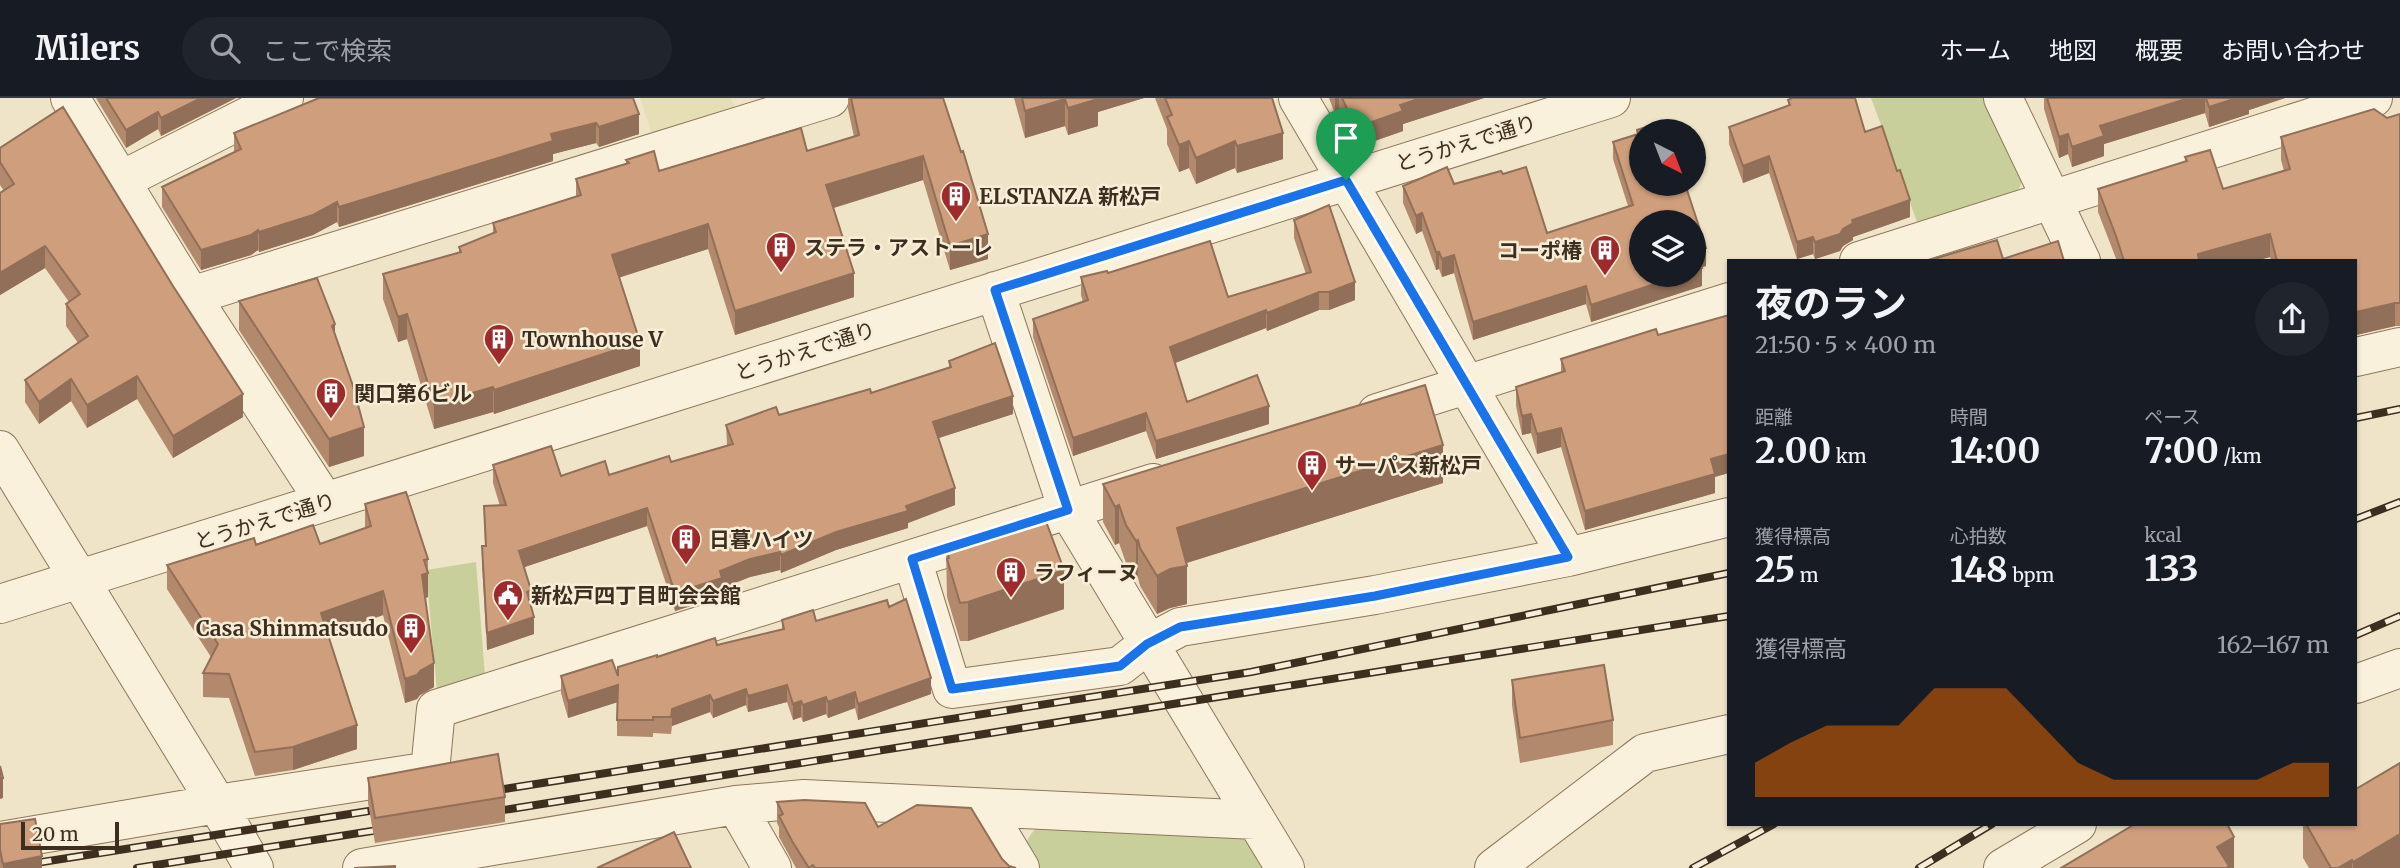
<!DOCTYPE html>
<html lang="ja">
<meta charset="utf-8">
<style>
body{margin:0;font-family:Merriweather,"Noto Sans JP",serif;background:#20242c;color:#f1f3f6;height:100vh;display:flex;flex-direction:column;font-size:26px;white-space:nowrap}
*{box-sizing:border-box;margin:0}
p{font-size:23px;color:#9ea1a6}
.icon{flex:none;width:38px;height:38px;fill:none;stroke:currentColor;stroke-width:2;stroke-linecap:round;stroke-linejoin:round}
.map{position:relative;flex:1;overflow:hidden}
.side{position:absolute;left:1727px;top:161px;width:630px;height:567px;display:flex;flex-direction:column;background:#171b24;border-radius:0px;box-shadow:0 2px 5px #0004}
.side>*{flex:none}
.needle{width:46px;rotate:138deg}
.buttons{position:absolute;left:1629px;top:21px;display:grid;gap:14px}
.buttons a{display:grid;place-items:center;width:77px;height:77px;border-radius:50%;background:#171b24;box-shadow:0 2px 5px #0004;font-size:35px}
.scale{position:absolute;left:21px;bottom:18px;width:98px;box-sizing:border-box;padding-left:7px;border:4px solid #3d2e20;border-top:0;font-size:19px;line-height:24px;white-space:nowrap;color:#3d2e20;-webkit-text-stroke:5px #f7eed8;paint-order:stroke}
.pin{position:absolute;display:grid;place-items:center;width:60px;height:60px;color:#fff;margin:-72px -30px;border-radius:50% 50% 50% 0;rotate:-45deg;box-shadow:0 0 7px #0007}
.pin .icon{rotate:45deg}
.round{display:grid;place-items:center;flex:none;width:74px;height:74px;border-radius:37px;background:#20242c}
.headline{display:flex;align-items:center;justify-content:space-between;height:119px;padding:0 28px}
h1{font-size:38px;font-weight:700;line-height:52px}
.stats{display:grid;grid-template-columns:repeat(3,1fr);gap:10px;height:119px;padding:7px 28px}
.stats div{display:grid;align-content:center}
.stats b{font-size:35px;font-weight:700}
.stats small{font-size:19px;font-weight:400}
.stats p{font-size:19px}
.chart{height:196px;padding:14px 28px}
.chart p{display:flex;justify-content:space-between}
.chart svg{width:100%;height:126px;margin-top:7px;fill:#b45309;opacity:.7}
header{display:flex;align-items:center;gap:42px;box-sizing:border-box;height:98px;padding:0 35px;background:#171b24;border-bottom:2px solid #363941}
header strong{font-size:33px}
nav{display:flex;gap:38px;margin-inline-start:auto;font-size:24px}
.search{width:490px;height:63px;background:#20242c;display:flex;align-items:center;gap:18px;box-sizing:border-box;padding:0 24px;border-radius:38px;color:#9ea1a6;font-size:26px}
.map>svg:first-child{display:block}
.farmland{fill:#e6deb5}
.green{fill:#c9cf9b}
.lines{fill:none;stroke-linecap:round;stroke-linejoin:round}
.minor-casing{stroke:#8d765c;stroke-width:40}
.minor{stroke:#faf1dc;stroke-width:38}
.rail-casing{stroke:#3d2e20;stroke-width:8}
.rail{stroke:#f7eed8;stroke-width:5;stroke-dasharray:16;stroke-linecap:butt}
.wall{fill:#b2896c}
.shaded-wall{fill:#916f58}
.building{fill:#cf9f7d;stroke:#916f58;stroke-width:2}
.route-casing{stroke:#fff;stroke-width:14}
.route{stroke:#1a73e8;stroke-width:9}
.labels{text-anchor:middle;dominant-baseline:central;stroke-width:5;stroke-linejoin:round;paint-order:stroke}
.street-label{font-size:21px;fill:#3d2e20;stroke:#f7eed8}
.poi-label{font-size:21px;font-weight:bold;fill:#3d2e20;stroke:#f7eed8;text-anchor:start}
</style>
<header>
<strong>Milers</strong>
<div class="search"><svg class="icon" aria-label="search" viewBox="0 0 24 24"><circle cx="10" cy="10" r="6"/><path d="M15 15l6 6"/></svg>ここで検索</div>
<nav><a>ホーム</a><a>地図</a><a>概要</a><a>お問い合わせ</a></nav>
</header>
<div class="map">
<svg width="2400" height="770" viewBox="0 0 2400 770">
<rect width="100%" height="100%" fill="#f0e4c8"/>
<!-- farmland -->
<path class="farmland" d="M640 0H731L736 13 654 41Z"/>
<!-- green -->
<path class="green" d="M1871 0H1985L2023 77 2020 89 2012 99 1919 129Z
M476 464 486 590 438 605 426 472Z
M1039 727 1249 740 1272 770H1034C1024 749 1022 745 1039 727Z"/>
<g class="lines">
<!-- minor casing -->
<g class="minor-casing">
<path id="minor" d="M70 0 191 198 325 404
M1298 0 1568 459
M2003 0 2081 163
M120 83 284 0
M1859 163 2373 0
M995 193 1068 412 1285 770
M191 198 830 0
M2356 259 2400 249
M1377 315 1729 204
M0 352 217 706 254 770
M912 461 952 591 1120 568 1148 546 1180 529 1375 497 1568 459 1729 419
M0 506 1611 0
M2356 586 2400 570
M736 707 772 770
M984 710 1020 770
M0 743 217 706 430 673 436 611 1153 385
M362 770 736 707 804 701 1256 722
M1494 770 1645 655 1729 636
M2003 770 2077 726"/>
</g>
<!-- minor -->
<use href="#minor" class="minor"/>
<!-- rail casing -->
<g class="rail-casing">
<path id="rail" d="M2356 320 2400 311
M2356 421 2400 404
M2356 537 2400 518
M485 694 1251 574 1729 475
M485 715 1729 518
M4 770 388 710
M137 770 391 730
M1693 770 1774 726
M1919 770 1992 726"/>
</g>
<!-- rail -->
<use href="#rail" class="rail"/>
</g>
<!-- wall -->
<path class="wall" d="M96 0H236L161 38 158 31 126 50Z
M633 0 639 36 599 49 596 45 553 56V63L339 129 337 124 313 137 259 154 258 152 251 157 201 172 162 109V89L234 55V35Z
M848 0H943L988 161 950 172 923 82 834 110 854 199 735 237 708 151 619 179 640 268 494 316 493 314 434 331 407 241 398 244 383 201V176L459 154V149L493 136V125L576 99V81L626 66V62L659 73 807 53 854 39 848 11Z
M1014 0H1144L1098 14V28L1068 37 1065 28 1025 40Z
M1155 0H1272L1283 61 1237 75 1235 70 1196 86 1189 70 1179 74 1167 46V31Z
M1329 0H1484L1403 26V33L1366 46 1350 37 1339 14 1335 16Z
M1790 0H1855L1865 34 1910 119 1853 139V142L1843 148 1840 153 1815 161 1813 156 1797 161 1769 75 1743 85 1729 46V29L1788 8V2Z
M2044 0H2285L2249 12V16L2209 29 2205 15 2104 46V58L2072 69 2068 56 2059 60 2044 11Z
M2400 16V228H2395L2356 237V163H2271L2270 159 2255 163H2117L2098 114V91L2185 64V59L2223 91 2284 73 2281 62V39L2387 20Z
M1637 32 1642 33 1687 86V94L1706 168 1701 169 1702 188 1591 224 1586 206 1473 242 1454 175 1442 179 1439 171 1436 172 1422 133 1416 136 1403 105V88L1454 86 1547 135 1628 108 1613 61V44L1637 36Z
M0 50 243 319 173 360 137 301 87 330 71 303 39 326 25 304V282L78 245 66 228V206L69 204 45 170 0 197V95L4 93 0 87Z
M1294 122 1355 202 1329 212H1319L1267 233 1266 230 1175 265 1187 304 1269 326 1156 361 1146 333 1073 358 1033 239V221L1083 204 1081 197V179L1108 175 1228 199 1306 176 1294 140Z
M239 203 335 239 364 358 329 369 239 232Z
M1561 261 1715 379V395L1585 432 1561 349 1537 356 1531 335 1522 337 1516 308V289L1561 274Z
M949 263 1013 316 938 340 955 407 908 425V430L836 452 781 475 780 472 750 479 722 490V498L675 513 647 428 524 469 531 510 534 536 487 552 482 466V448H485L484 408H500L493 385V367L561 378 609 377 671 364 727 347 726 327 779 317 871 295 949 269Z
M1443 385 1186 465 1187 506 1170 510 1157 516 1140 488 1138 480 1136 481 1126 465 1119 445 1115 447 1103 424V386Z
M365 406 428 461V499L425 500 434 589 420 597 417 601 405 605 383 517 327 537 357 651 293 672 255 678 229 600 203 599V575L211 559 167 491V467L256 447 320 446 365 431Z
M946 451 1064 511 968 543H960L947 499Z
M889 509 931 596 858 622 855 610 828 620 826 616 803 624 801 619 793 622 787 604 748 614 746 607 713 620 710 614 672 628 671 636 653 635V639L617 638V604L568 620 561 595V578H618L657 559 717 547 782 532V522L816 523Z
M1512 582 1613 622V647L1520 665 1512 607Z
M368 680 505 699V724L375 745 368 705Z
M777 704 1002 761 1009 768 1016 770H796L779 739V729L777 725Z
M0 726H4L42 770H0Z
M2303 726H2356L2400 770H2309L2303 760Z"/>
<!-- shaded-wall -->
<path class="shaded-wall" d="M201 0H236L161 38V20Z
M1094 0H1144L1098 14V28L1068 37V10Z
M1335 0H1339V14L1335 16Z
M1421 0H1484L1403 26V33L1366 46V26L1400 7Z
M2189 0H2205V15L2104 46V58L2072 69V49L2100 28Z
M2237 0H2285L2249 12V16L2209 29V9Z
M1065 1V28L1025 40V13Z
M158 14V31L126 50V32Z
M639 16V36L599 49V29Z
M596 25V45L553 56V63L339 129V109L551 36Z
M1283 35V61L1237 75V48Z
M2068 36V56L2059 60V39Z
M1189 43V70L1179 74V47Z
M1235 43V70L1196 86V60Z
M923 58V82L826 112V87Z
M1769 58V75L1743 85V68Z
M1910 102V119L1853 139V142L1843 148 1840 153 1815 161V144L1843 131 1852 122Z
M337 104V124L313 137 259 154V134Z
M1422 115V133L1416 136V118Z
M708 126V151L612 182V157Z
M258 132V152L251 157 201 172V152Z
M988 136V161L950 172V148Z
M2270 136V159L2255 163H2198V156Z
M1813 139V156L1797 161V144Z
M45 148V170L0 197V175Z
M1706 150V168L1696 171V153Z
M1436 154H1439V171L1436 172Z
M1454 157V175L1442 179V161Z
M1702 170V188L1591 224V207L1682 177H1694V173Z
M854 175V199L735 237V213Z
M1355 184V202L1329 212V194Z
M1586 188V206L1473 242V224Z
M1319 194V212L1267 233V215Z
M2395 205V228L2356 237V214Z
M1266 212V230L1170 267V249Z
M407 216V241L398 244V219Z
M335 226V254L332 228Z
M640 244V268L494 316V292Z
M137 278V301L87 330V307Z
M71 281V303L39 326V304Z
M493 289V314L434 331V306Z
M243 296V319L173 360V338Z
M1013 298V316L933 342V324Z
M1269 308V326L1156 361V343Z
M1146 315V333L1073 358V340Z
M1531 316V335L1522 337V318Z
M364 329V358L329 369V341Z
M1561 330V349L1537 356V336Z
M1443 347V385L1177 468V430Z
M1729 356V375L1715 379V395L1585 432V413L1711 361Z
M955 390V407L908 425V430L836 452 781 475V457L836 434Z
M1119 407V445L1115 447V409Z
M647 410V428L519 471V453Z
M1138 442V480L1136 481V443Z
M780 454V472L750 479 722 490V498L675 513V495L720 473 750 461Z
M1187 468V506L1170 510 1157 516V478L1170 471Z
M1064 472V511L968 543V504Z
M428 475V499L422 501V477Z
M531 492V510L527 494Z
M383 493V517L321 539V515Z
M534 519V536L487 552V535Z
M434 565V589L420 597 417 601 405 605V581Z
M931 580V596L858 622V606Z
M618 587V604L568 620V603Z
M787 587V604L748 614V598Z
M746 591V607L713 620V603Z
M855 594V610L828 620V604Z
M710 597V614L672 628V611Z
M826 599V616L803 624V607Z
M801 603V619L793 622V606Z
M357 627V651L293 672V649Z
M0 680H3V700L0 701Z
M2400 736V770H2353V764Z
M2234 739V770H2217V749Z
M42 758V770H3V766Z
M2352 762V770H2338Z"/>
<!-- building -->
<path class="building" d="M106 0H201L161 20 158 14 126 32Z
M319 0H633L639 16 599 29 596 25 551 36 553 43 339 109 337 104 313 117 259 134 258 132 251 137 201 152 162 89 241 51 234 35Z
M851 0H943L961 54 963 53 988 136 950 148 923 58 826 87 854 175 735 213 708 126 612 157 640 244 494 292 493 289 434 306 407 216 398 219 383 176 461 154 459 149 496 134 493 125 581 97 576 81 629 65 626 62 654 53 659 73 801 30 807 53 859 37Z
M1022 0H1098V1L1068 10 1065 1 1025 13Z
M1165 0H1272L1283 35 1237 48 1235 43 1196 60 1189 43 1179 47 1167 19 1172 17Z
M1342 0H1421L1400 7 1403 13 1366 26 1350 17Z
M1792 0H1855L1865 34 1882 28 1897 73 1900 72 1910 102 1852 122 1853 125 1843 131 1840 136 1815 144 1813 139 1797 144 1769 58 1743 68 1729 29 1790 7 1788 2Z
M2047 0H2189L2100 28 2104 38 2072 49 2068 36 2059 39Z
M2206 0H2237L2209 9Z
M63 9 173 188 243 296 173 338 137 278 87 307 71 281 39 304 25 282 88 238 66 206 80 196 45 148 0 175V95L14 86 0 64V50Z
M2374 11 2387 20 2400 16V205H2395L2356 214V163H2277L2270 136 2198 156 2199 163H2124L2116 138 2098 91 2187 63 2185 59 2210 52 2223 91 2290 71 2281 39Z
M1662 24 1665 33H1642V86H1685L1706 150 1696 153 1702 170 1694 173V124H1642V177H1682L1591 207 1586 188 1473 224 1454 157 1442 161 1439 154H1436L1422 115 1416 118 1403 88 1447 69 1454 86 1501 73 1503 76 1526 69 1547 135 1633 107 1613 44 1638 36 1637 32Z
M1329 107 1355 184 1329 194H1319L1267 215 1266 212 1170 249 1187 304 1257 277 1269 308 1156 343 1146 315 1073 340 1033 221 1088 202 1081 179 1107 173 1108 175 1210 143 1228 199 1311 174 1294 122Z
M1997 142 2003 161 2058 143 2064 163H1927Z
M317 180 335 226 332 228 353 288 364 329 329 341 239 203Z
M1729 217V356L1711 361 1715 376 1585 413 1561 330 1537 336 1531 316 1522 318 1516 289 1565 273 1561 261 1656 231 1658 237Z
M995 245 1013 298 933 324 955 390 906 408 908 413 836 434 781 457 780 454 750 461 720 473 722 480 675 495 647 410 519 453 531 492 527 494 534 519 487 535 482 448H486L484 408 506 407 493 367 551 348 561 378 605 363 609 377 669 358 671 364 733 346 726 327 776 309 779 317 870 291 871 295 951 269 949 263Z
M1425 287 1443 347 1177 430 1187 468 1170 471 1157 478 1140 450 1138 442 1136 443 1126 427 1119 407 1115 409 1103 386Z
M406 394 428 461 424 462 428 475 422 477 434 565 420 573 417 577 405 581 383 493 321 515 357 627 293 649 255 654 229 576 203 575 218 546 167 467 254 440 256 447 313 427 320 446 371 428 365 406Z
M1044 418 1064 472 968 504 960 505 947 461 949 460 946 451Z
M906 501 931 580 858 606 855 594 828 604 826 599 803 607 801 603 793 606 787 587 748 598 746 591 713 603 710 597 672 611 671 619H653V622H617L618 587 568 603 561 578 612 562 618 578V569L657 557V559L715 540 717 547 784 531 782 522 813 512 816 523 887 502 889 509Z
M1604 567 1613 622 1520 640 1512 582Z
M498 656 505 699 375 720 368 680Z
M2400 665V736L2353 764 2352 762 2338 770H2331L2306 726H2356V691Z
M0 668 3 680H0Z
M804 702 865 705 878 729 917 707 971 710 1002 761 1009 768 1016 770H815L813 767 809 770 792 743 779 718 783 716 777 704Z
M35 721 42 758 3 766 0 752V726Z
M2135 726H2227L2234 739 2217 749 2229 768 2226 770H2061Z
M674 734 691 770H597Z
M395 768V770H354Z"/>
<g class="lines">
<!-- route casing -->
<g class="route-casing">
<path id="route" d="M1346 82 1568 459 1375 498 1180 529 1147 546 1120 568 952 591 912 461 1068 412 995 192Z"/>
</g>
<!-- route -->
<use href="#route" class="route"/>
</g>
<!-- icons -->
<defs>
<g id="building-pin" transform="scale(1.575)"><path d="M0 17L-7.5 6A9.5 9.5 0 1 1 7.5 6Z" fill="#9e2a2b" stroke="#f7eed8"/><path d="M-4-6H4V6H1V3H-1V6H-4ZM-2.5-4.3h1.7v1.8h-1.7ZM.8-4.3h1.7v1.8H.8ZM-2.5-1h1.7V.8h-1.7ZM.8-1h1.7V.8H.8Z" fill="#fff"/></g>
<g id="civic-pin" transform="scale(1.575)"><path d="M0 17L-7.5 6A9.5 9.5 0 1 1 7.5 6Z" fill="#9e2a2b" stroke="#f7eed8"/><path d="M-.6-6.5H3V-4.5H.6V-3L4-1V1h2V6H-6V1h2V-1L-.6-3ZM-1.2 2.5V6h2.4V2.5Z" fill="#fff"/></g>
</defs>
<g fill-rule="evenodd">
<use href="#building-pin" x="956" y="98"/>
<use href="#building-pin" x="781" y="149"/>
<use href="#building-pin" x="1605" y="152"/>
<use href="#building-pin" x="499" y="241"/>
<use href="#building-pin" x="331" y="295"/>
<use href="#building-pin" x="1312" y="367"/>
<use href="#building-pin" x="686" y="441"/>
<use href="#building-pin" x="1011" y="474"/>
<use href="#civic-pin" x="508" y="497"/>
<use href="#building-pin" x="411" y="530"/>
</g>
<g class="labels">
<!-- street labels -->
<g class="street-label">
<text transform="translate(1466 45) rotate(-17)">とうかえで通り</text>
<text transform="translate(805 253) rotate(-18)">とうかえで通り</text>
<text transform="translate(265 423) rotate(-17)">とうかえで通り</text>
</g>
<!-- poi labels -->
<g class="poi-label">
<text x="979" y="98">ELSTANZA 新松戸</text>
<text x="804" y="149">ステラ・アストーレ</text>
<text x="1582" y="152" text-anchor="end">コーポ椿</text>
<text x="522" y="241">Townhouse V</text>
<text x="354" y="295">関口第6ビル</text>
<text x="1335" y="367">サーパス新松戸</text>
<text x="709" y="441">日暮ハイツ</text>
<text x="1034" y="474">ラフィーヌ</text>
<text x="531" y="497">新松戸四丁目町会会館</text>
<text x="388" y="530" text-anchor="end">Casa Shinmatsudo</text>
</g>
</g>
</svg>
<div class="buttons">
<a><svg class="needle" viewBox="-14 -14 28 28"><path d="M0-13l5 13h-10z" fill="#e53935"/><path d="M0 13l5-13h-10z" fill="#9ea1a6"/></svg></a>
<a><svg class="icon" aria-label="layers" viewBox="0 0 24 24"><path d="M12 4l9 5-9 5-9-5zM3 14l9 5 9-5"/></svg></a>
</div>
<div class="scale">20 m</div>
<div class="pin" style="left:1346px;top:82px;background:#1e9e55"><svg class="icon" aria-label="arrive" viewBox="0 0 24 24"><path d="M6 21V4h12l-3 4 3 4H6"/></svg></div>
<section class="side">
<div class="headline"><div><h1>夜のラン</h1><p>21:50 · 5 × 400 m</p></div><a class="round"><svg class="icon" aria-label="share" viewBox="0 0 24 24"><path d="M12 15V3M7 8l5-5 5 5M5 13v7h14v-7"/></svg></a></div>
<div class="stats">
<div><p>距離</p><b>2.00<small> km</small></b></div>
<div><p>時間</p><b>14:00</b></div>
<div><p>ペース</p><b>7:00<small> /km</small></b></div>
</div>
<div class="stats">
<div><p>獲得標高</p><b>25<small> m</small></b></div>
<div><p>心拍数</p><b>148<small> bpm</small></b></div>
<div><p>kcal</p><b>133</b></div>
</div>
<div class="chart"><p><span>獲得標高</span>162–167 m</p>
<svg viewBox="0 0 160 44" preserveAspectRatio="none"><path d="M0 44V32L10 25L20 19L30 19L40 19L50 6L60 6L70 6L80 19L90 32L100 38L110 38L120 38L130 38L140 38L150 32L160 32V44z"/></svg>
</div>
</section>
</div>
